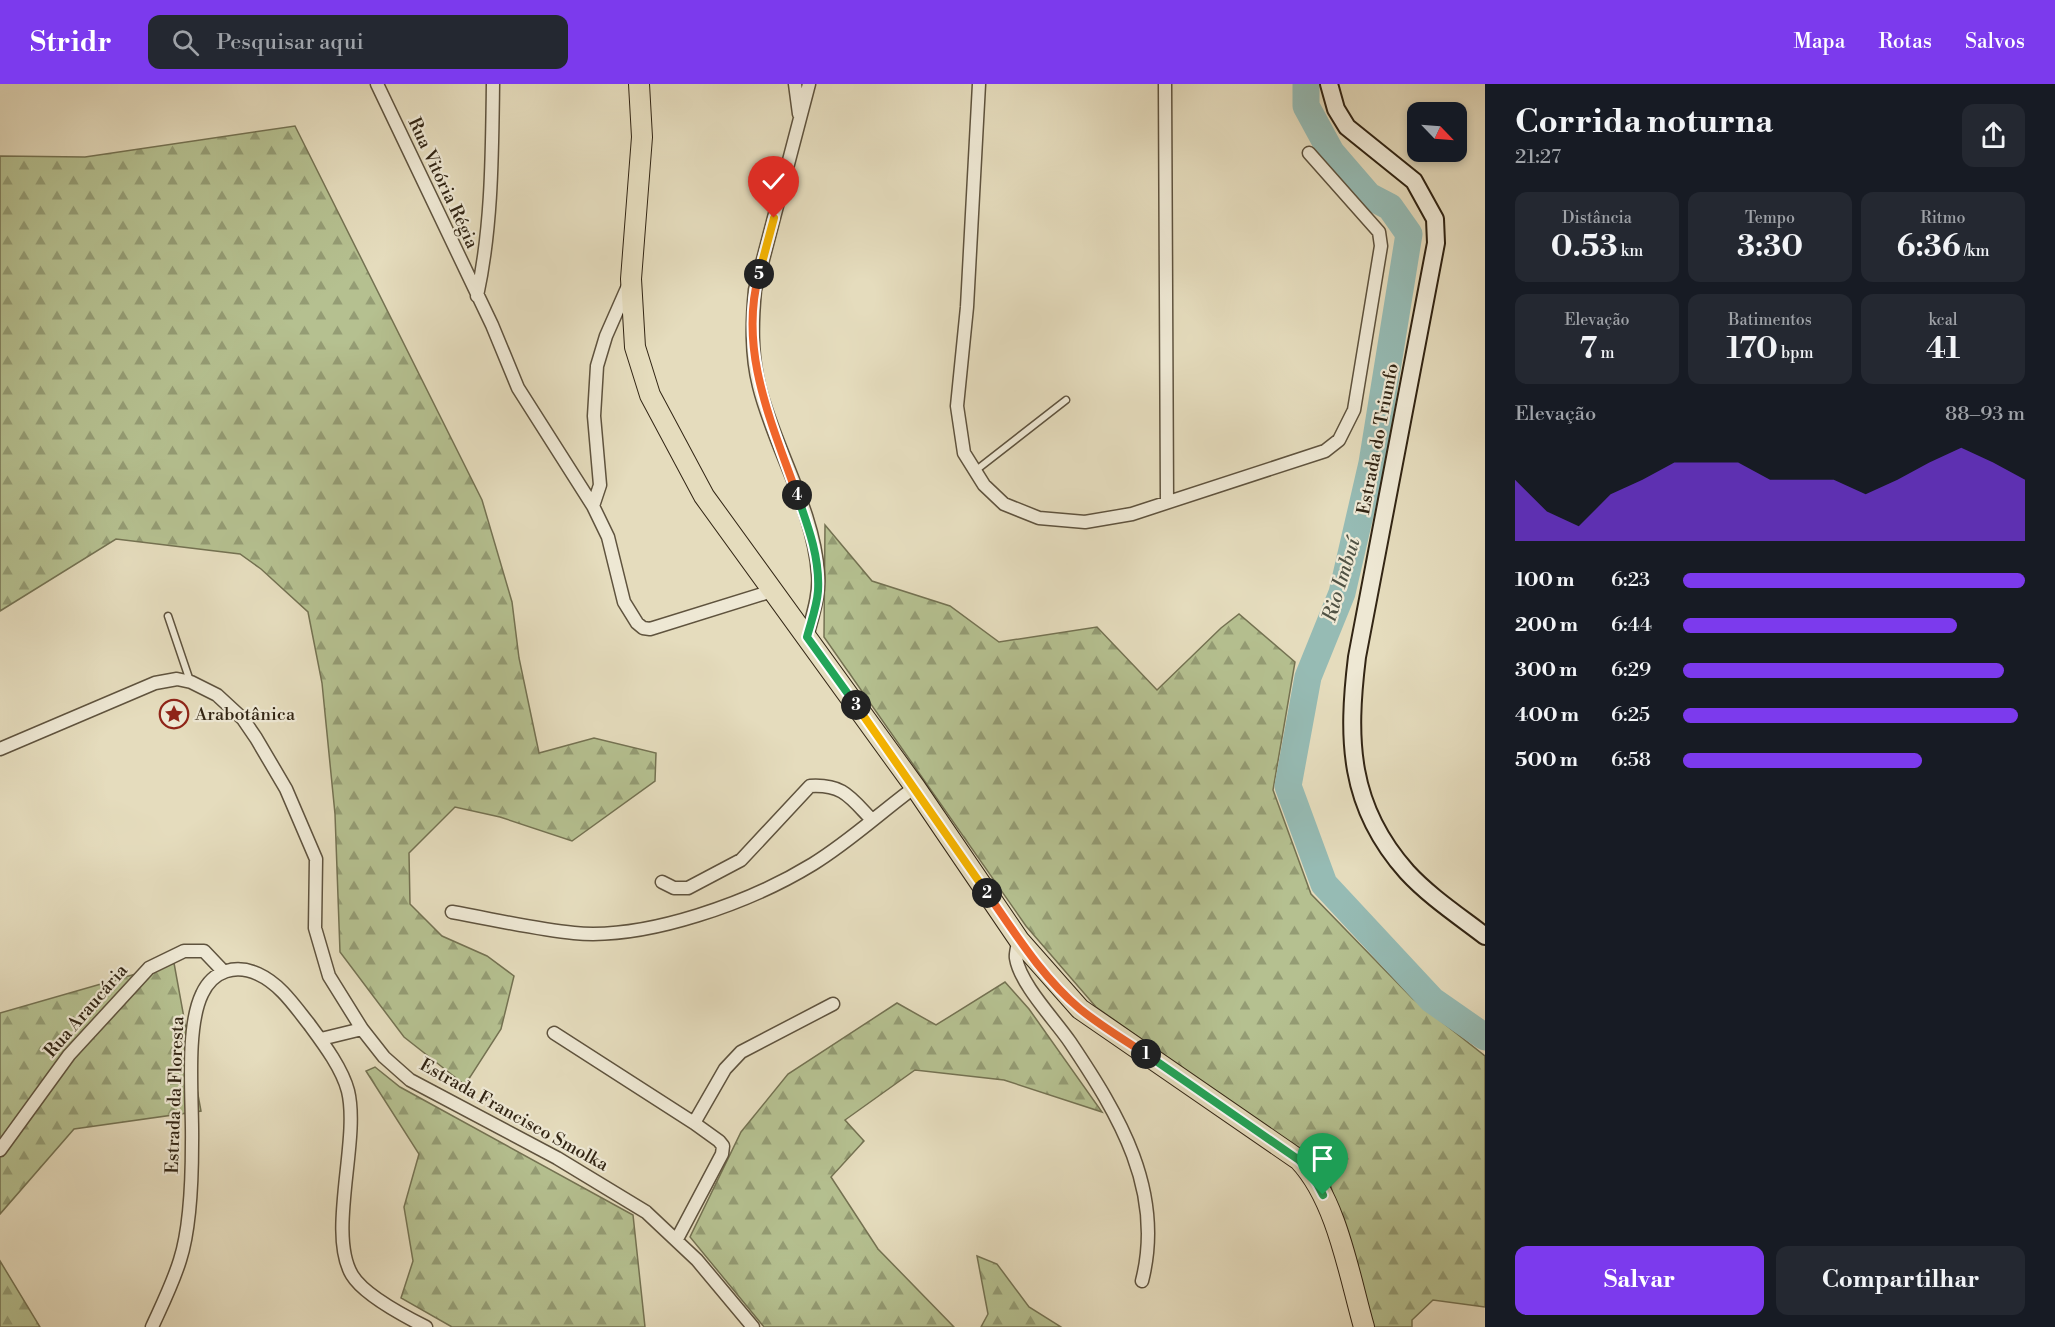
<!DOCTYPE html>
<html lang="pt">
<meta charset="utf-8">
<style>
body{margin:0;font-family:"Libre Bodoni",serif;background:#242831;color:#f1f3f6;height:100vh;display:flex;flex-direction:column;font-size:22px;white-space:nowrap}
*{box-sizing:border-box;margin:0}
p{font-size:20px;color:#9ea1a6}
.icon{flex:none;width:33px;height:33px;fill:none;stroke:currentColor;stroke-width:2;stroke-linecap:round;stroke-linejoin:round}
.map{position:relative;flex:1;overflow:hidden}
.panel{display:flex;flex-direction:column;background:#171b24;width:570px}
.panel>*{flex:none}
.needle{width:39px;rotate:115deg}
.buttons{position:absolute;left:1407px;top:18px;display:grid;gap:12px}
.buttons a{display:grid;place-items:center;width:60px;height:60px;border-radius:12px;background:#171b24;box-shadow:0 3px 9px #0003;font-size:30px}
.pin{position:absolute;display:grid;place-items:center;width:51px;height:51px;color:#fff;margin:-62px -26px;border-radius:50% 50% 50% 0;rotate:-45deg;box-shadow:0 0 6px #0007}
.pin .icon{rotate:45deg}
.km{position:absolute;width:30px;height:30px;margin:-15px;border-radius:50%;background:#222;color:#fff;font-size:16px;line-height:30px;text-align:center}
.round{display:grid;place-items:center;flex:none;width:63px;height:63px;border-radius:12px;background:#242831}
.overview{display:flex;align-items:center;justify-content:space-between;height:102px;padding:0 30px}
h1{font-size:33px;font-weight:800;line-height:45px}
.stats{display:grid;grid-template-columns:repeat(3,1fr);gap:9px;height:102px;padding:6px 30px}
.stats div{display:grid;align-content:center;border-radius:12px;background:#242831;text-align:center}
.stats b{font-size:30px;font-weight:800}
.stats small{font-size:16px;font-weight:400}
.stats p{font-size:16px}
.chart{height:168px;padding:12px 30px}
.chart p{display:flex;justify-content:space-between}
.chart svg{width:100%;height:108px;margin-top:6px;fill:#7c3aed;opacity:.7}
.button{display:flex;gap:12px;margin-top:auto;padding:12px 30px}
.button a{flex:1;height:69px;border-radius:12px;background:#7c3aed;color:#fff;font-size:24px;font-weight:800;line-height:69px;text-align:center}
.button a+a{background:#242831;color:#f1f3f6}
ul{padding:0 30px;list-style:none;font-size:20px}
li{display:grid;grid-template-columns:96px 72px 1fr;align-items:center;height:45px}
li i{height:15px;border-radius:8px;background:#7c3aed}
header{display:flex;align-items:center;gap:36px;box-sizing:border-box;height:84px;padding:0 30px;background:#7c3aed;color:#fff}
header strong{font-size:28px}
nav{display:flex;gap:33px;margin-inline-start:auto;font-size:21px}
.search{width:420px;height:54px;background:#242831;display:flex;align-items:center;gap:15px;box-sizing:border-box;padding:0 21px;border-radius:12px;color:#9ea1a6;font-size:22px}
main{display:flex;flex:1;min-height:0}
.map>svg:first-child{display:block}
.forest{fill:url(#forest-firs);stroke:#747252;stroke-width:1.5}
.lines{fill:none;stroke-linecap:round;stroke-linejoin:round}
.river{stroke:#96bbb4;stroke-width:27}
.lane-casing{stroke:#5f533e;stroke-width:9}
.street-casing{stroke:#5f533e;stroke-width:15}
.secondary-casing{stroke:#322514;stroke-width:20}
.primary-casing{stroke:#322514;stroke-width:22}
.lane{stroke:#eee8d4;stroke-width:6}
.street{stroke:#eee8d4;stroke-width:12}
.secondary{stroke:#eee8d4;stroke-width:16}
.primary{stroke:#e5dcbd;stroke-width:20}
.split-1-casing{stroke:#fff;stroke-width:12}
.split-2-casing{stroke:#fff;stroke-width:12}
.split-3-casing{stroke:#fff;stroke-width:12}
.split-4-casing{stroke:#fff;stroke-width:12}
.split-5-casing{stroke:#fff;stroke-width:12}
.split-6-casing{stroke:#fff;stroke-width:12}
.split-1{stroke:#22a559;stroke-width:8}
.split-2{stroke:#f0652b;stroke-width:8}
.split-3{stroke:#f5b400;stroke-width:8}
.split-4{stroke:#22a559;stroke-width:8}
.split-5{stroke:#f0652b;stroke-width:8}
.split-6{stroke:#f5b400;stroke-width:8}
.labels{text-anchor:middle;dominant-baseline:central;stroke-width:4.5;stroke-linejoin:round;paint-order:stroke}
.street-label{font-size:18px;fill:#322514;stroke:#eee8d4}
.poi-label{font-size:18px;fill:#322514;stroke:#eee8d4;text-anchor:start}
.water-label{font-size:20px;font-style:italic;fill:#505244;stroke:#eee8d4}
</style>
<header>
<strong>Stridr</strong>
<div class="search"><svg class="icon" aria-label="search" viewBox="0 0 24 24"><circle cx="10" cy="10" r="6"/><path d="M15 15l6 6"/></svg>Pesquisar aqui</div>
<nav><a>Mapa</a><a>Rotas</a><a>Salvos</a></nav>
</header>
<main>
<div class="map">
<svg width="1485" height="1243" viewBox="0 0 1485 1243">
<defs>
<pattern id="forest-firs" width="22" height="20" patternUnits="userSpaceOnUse" patternTransform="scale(1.5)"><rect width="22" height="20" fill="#b5c090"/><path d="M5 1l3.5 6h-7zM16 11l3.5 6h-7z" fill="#949c74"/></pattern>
</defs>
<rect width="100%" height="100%" fill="#e5dcbd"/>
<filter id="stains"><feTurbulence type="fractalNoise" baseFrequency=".00333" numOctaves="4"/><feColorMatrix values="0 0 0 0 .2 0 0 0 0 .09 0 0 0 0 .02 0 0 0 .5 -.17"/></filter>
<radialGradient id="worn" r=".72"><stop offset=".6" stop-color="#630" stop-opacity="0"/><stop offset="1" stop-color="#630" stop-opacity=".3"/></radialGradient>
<!-- forest -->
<path class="forest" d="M295 42 482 416 512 518 519 574 539 669 594 654 656 669 655 697 572 757 500 733 455 723 409 769 410 820 442 852 487 872 514 892 501 945 465 1001 404 953 340 868 335 730 322 599 308 528 261 485 240 470 116 455 0 527V72L85 73Z
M825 441 872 497 950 522 999 558 1097 543 1157 606 1221 544 1239 530 1295 578 1273 706 1311 810 1413 915 1485 972V1223L1433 1216 1412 1236V1243H1372L1326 1086 1096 923 1026 842 824 553Z
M174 879 201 1027 74 1045 0 1130V929Z
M1005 898 1029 925 1102 1028 1004 996 915 986 845 1036 864 1057 831 1093 878 1165 954 1243H764L690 1153 741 1048 788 990 897 919 936 941Z
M375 983 400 1003 633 1131 645 1243H452L401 1214 413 1177 404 1123 419 1070 366 987Z
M977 1172 997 1180 1029 1223 1061 1243H981L988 1230Z
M0 1177 40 1243H0Z"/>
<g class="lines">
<!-- river -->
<path class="river" d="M1306 0V22L1331 68 1369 112 1390 123 1409 150 1372 379 1342 509 1308 593 1288 702 1324 800 1432 916 1485 953"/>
<!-- lane casing -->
<g class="lane-casing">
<path id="lane" d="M975 387 1066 316
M168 532 190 597"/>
</g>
<!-- street casing -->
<g class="street-casing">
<path id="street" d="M377 0 492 241 518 304 593 422 608 453 624 518 637 539 643 544 650 545 772 507
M795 0 799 30
M979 0 967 223 957 322 964 369 984 401 1004 420 1039 434 1085 438 1132 430 1325 367 1339 356 1354 326 1381 162 1379 148 1309 69
M1165 0 1167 417
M477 212C492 143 492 71 493 0
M593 422 600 401 594 332 597 282 606 252 628 202
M807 553C812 533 820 511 818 490 814 426 774 363 759 302 751 270 752 238 755 206L809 0
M0 665 155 599 177 595 191 598 217 611 243 635 256 654 286 705 316 775 315 844 329 892 362 945 384 973 410 996 557 1074 646 1128 697 1176 753 1243
M662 798 674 804H688L741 776 810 702C843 700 850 713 872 736
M452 828C492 835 533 845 574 849 647 856 751 818 813 780 849 758 881 728 915 703
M1019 856C1018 861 1015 869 1016 874 1020 900 1055 936 1070 958 1119 1031 1165 1107 1142 1197
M554 949 694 1039 719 1057 723 1062 722 1070 677 1155
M321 955 362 945
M694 1039 725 985 741 968 833 920
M0 1066 69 971 149 884 184 867H204L223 887
M152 1243C162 1221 173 1199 180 1176 190 1145 192 1092 192 1059 193 1019 185 945 202 910 213 886 236 880 258 890 280 900 294 921 309 940 323 959 342 984 348 1007 360 1056 327 1149 352 1191 364 1211 406 1233 426 1243"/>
</g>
<!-- secondary casing -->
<g class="secondary-casing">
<path id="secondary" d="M1329 0 1336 25 1347 43 1414 97 1435 135 1436 159 1357 573C1347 655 1348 722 1407 788 1429 812 1459 832 1485 852"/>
</g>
<!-- primary casing -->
<g class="primary-casing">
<path id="primary" d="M639 0 642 53 631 195 635 263 650 311 704 412 915 703 1019 856 1080 925 1299 1076C1337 1116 1349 1191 1364 1243"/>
</g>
<!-- lane -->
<use href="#lane" class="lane"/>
<!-- street -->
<use href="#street" class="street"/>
<!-- secondary -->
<use href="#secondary" class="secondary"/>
<!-- primary -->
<use href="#primary" class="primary"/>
</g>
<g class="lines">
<!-- split-1 casing -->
<g class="split-1-casing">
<path id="split-1" d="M1146 970 1299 1076 1312 1090 1323 1111"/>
</g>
<!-- split-2 casing -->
<g class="split-2-casing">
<path id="split-2" d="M987 809C1015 849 1042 893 1080 925 1101 942 1124 956 1146 970"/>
</g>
<!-- split-3 casing -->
<g class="split-3-casing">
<path id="split-3" d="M856 621 987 809"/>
</g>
<!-- split-4 casing -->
<g class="split-4-casing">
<path id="split-4" d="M797 411C808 442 820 474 818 507 817 522 811 538 807 553L856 621"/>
</g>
<!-- split-5 casing -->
<g class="split-5-casing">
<path id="split-5" d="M759 190C738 267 772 339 797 411"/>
</g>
<!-- split-6 casing -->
<g class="split-6-casing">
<path id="split-6" d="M759 190 774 134"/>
</g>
<!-- split-1 -->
<use href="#split-1" class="split-1"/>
<!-- split-2 -->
<use href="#split-2" class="split-2"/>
<!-- split-3 -->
<use href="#split-3" class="split-3"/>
<!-- split-4 -->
<use href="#split-4" class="split-4"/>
<!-- split-5 -->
<use href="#split-5" class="split-5"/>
<!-- split-6 -->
<use href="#split-6" class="split-6"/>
</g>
<!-- icons -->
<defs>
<g id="sight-ring" transform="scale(1.5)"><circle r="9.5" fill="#eee8d4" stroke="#8f2418" stroke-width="1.5"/><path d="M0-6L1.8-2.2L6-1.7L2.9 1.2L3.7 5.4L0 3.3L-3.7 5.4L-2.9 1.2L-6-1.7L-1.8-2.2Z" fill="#8f2418"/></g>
</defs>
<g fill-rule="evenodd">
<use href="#sight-ring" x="174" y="630"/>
</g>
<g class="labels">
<!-- street labels -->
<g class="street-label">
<text transform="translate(443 99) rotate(65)">Rua Vitória Régia</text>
<text transform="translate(1378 355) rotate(-79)">Estrada do Triunfo</text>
<text transform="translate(86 927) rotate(-49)">Rua Araucária</text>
<text transform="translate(175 1011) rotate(-88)">Estrada da Floresta</text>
<text transform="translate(514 1031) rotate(29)">Estrada Francisco Smolka</text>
</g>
<!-- poi labels -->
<g class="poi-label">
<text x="195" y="630">Arabotânica</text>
</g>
<!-- water labels -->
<g class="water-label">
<text transform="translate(1342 496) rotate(-73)">Rio Imbuí</text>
</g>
</g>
<rect width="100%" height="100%" filter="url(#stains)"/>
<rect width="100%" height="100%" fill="url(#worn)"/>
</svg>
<div class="buttons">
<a><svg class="needle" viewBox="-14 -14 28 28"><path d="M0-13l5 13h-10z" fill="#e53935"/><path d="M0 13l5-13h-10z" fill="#9ea1a6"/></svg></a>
</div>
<div class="pin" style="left:1323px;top:1111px;background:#1e9e55"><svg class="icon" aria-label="arrive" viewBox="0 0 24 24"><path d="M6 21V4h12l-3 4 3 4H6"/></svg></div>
<div class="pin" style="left:774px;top:134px;background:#d93025"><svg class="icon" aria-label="check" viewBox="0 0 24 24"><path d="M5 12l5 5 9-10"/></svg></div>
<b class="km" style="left:1146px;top:970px">1</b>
<b class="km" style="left:987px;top:809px">2</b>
<b class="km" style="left:856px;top:621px">3</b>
<b class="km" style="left:797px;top:411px">4</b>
<b class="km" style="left:759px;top:190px">5</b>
</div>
<section class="panel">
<div class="overview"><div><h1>Corrida noturna</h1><p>21:27</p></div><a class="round"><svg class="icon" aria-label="share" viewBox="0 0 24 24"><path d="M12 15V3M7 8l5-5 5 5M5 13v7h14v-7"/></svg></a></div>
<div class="stats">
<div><p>Distância</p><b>0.53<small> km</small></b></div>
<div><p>Tempo</p><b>3:30</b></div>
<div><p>Ritmo</p><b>6:36<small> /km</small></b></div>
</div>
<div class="stats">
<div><p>Elevação</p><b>7<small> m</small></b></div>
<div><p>Batimentos</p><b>170<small> bpm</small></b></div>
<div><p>kcal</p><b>41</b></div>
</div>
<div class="chart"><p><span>Elevação</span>88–93 m</p>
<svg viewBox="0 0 160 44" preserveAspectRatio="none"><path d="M0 44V19L10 32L20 38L30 25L40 19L50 12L60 12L70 12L80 19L90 19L100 19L110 25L120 19L130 12L140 6L150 12L160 19V44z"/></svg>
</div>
<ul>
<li><b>100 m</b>6:23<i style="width:100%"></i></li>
<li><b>200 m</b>6:44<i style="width:80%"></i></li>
<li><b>300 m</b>6:29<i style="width:94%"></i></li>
<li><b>400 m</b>6:25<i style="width:98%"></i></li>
<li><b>500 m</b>6:58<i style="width:70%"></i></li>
</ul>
<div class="button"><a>Salvar</a><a>Compartilhar</a></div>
</section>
</main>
